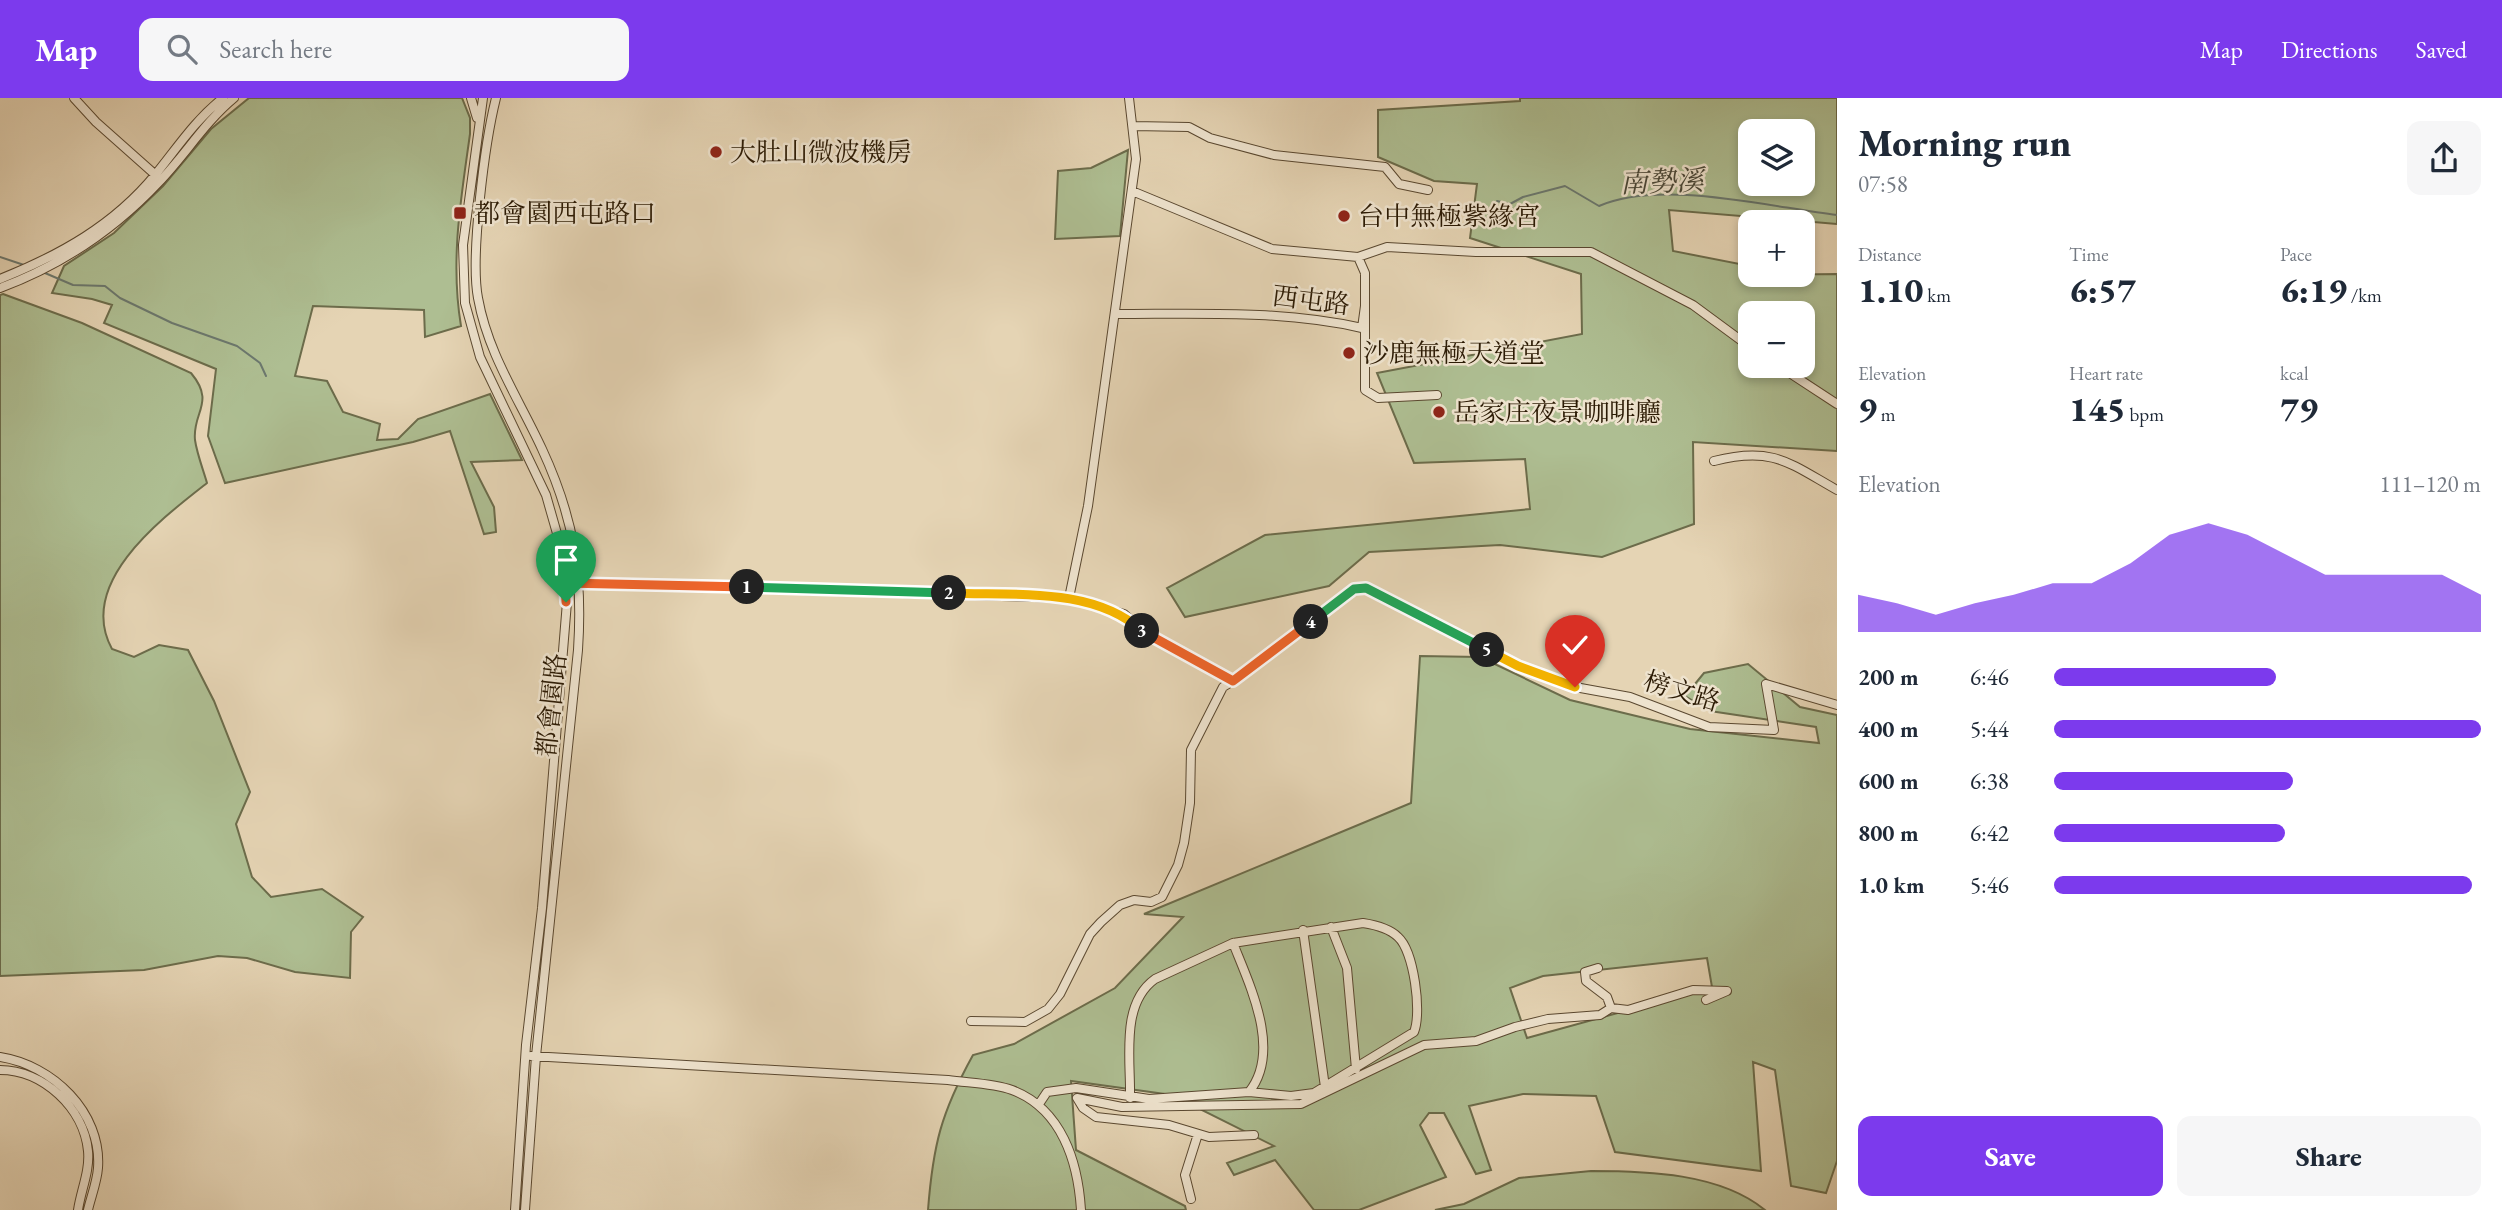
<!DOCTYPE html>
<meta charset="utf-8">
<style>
body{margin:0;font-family:"EB Garamond","Noto Serif TC",serif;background:#f6f6f7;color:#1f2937;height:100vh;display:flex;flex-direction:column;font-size:26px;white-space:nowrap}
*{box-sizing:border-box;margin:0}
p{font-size:23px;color:#747a83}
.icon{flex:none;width:38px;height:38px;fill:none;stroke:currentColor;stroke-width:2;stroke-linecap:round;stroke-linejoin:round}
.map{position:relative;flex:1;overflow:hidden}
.sheet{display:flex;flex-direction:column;background:#fff;width:665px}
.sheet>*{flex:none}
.controls{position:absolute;left:1738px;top:21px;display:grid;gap:14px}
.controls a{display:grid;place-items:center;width:77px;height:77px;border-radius:14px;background:#fff;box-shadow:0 4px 10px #0003;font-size:35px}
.pin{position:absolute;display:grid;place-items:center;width:60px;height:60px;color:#fff;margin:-72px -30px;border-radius:50% 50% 50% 0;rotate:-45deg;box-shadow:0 0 7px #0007}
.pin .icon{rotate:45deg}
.km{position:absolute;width:35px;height:35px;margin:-18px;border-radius:50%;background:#222;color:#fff;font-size:19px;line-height:35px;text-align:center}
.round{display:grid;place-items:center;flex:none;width:74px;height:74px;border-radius:14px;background:#f6f6f7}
.headline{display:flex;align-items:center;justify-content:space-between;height:119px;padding:0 21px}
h1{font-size:38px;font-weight:800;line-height:52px}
.figures{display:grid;grid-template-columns:repeat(3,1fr);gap:10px;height:119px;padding:7px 21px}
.figures div{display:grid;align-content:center}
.figures b{font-size:35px;font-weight:800}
.figures small{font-size:19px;font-weight:400}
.figures p{font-size:19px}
.chart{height:196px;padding:14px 21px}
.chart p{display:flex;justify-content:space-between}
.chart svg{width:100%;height:126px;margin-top:7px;fill:#7c3aed;opacity:.7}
.action{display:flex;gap:14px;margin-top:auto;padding:14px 21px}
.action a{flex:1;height:80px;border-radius:14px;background:#7c3aed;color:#fff;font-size:28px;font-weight:800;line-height:80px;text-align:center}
.action a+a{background:#f6f6f7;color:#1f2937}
ul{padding:0 21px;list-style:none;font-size:23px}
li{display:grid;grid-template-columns:112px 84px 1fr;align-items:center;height:52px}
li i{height:18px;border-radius:9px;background:#7c3aed}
header{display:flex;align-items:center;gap:42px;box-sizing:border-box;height:98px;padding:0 35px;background:#7c3aed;color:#fff}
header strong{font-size:33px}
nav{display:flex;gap:38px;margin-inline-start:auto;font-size:24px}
.search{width:490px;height:63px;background:#f6f6f7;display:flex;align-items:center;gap:18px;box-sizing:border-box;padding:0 24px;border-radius:14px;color:#747a83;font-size:26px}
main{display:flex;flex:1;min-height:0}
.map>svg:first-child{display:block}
.green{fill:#aebe92;stroke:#6c6c4b;stroke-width:2;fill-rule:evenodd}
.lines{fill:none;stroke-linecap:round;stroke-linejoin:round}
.stream{stroke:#6c786e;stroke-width:2}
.minor-casing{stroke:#5a4830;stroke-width:10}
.minor{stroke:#eee3ce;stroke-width:8}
.split-1-casing{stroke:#fff;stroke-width:14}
.split-2-casing{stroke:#fff;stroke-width:14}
.split-3-casing{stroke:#fff;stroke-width:14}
.split-4-casing{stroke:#fff;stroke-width:14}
.split-5-casing{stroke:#fff;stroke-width:14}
.split-6-casing{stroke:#fff;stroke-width:14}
.split-1{stroke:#f0652b;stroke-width:9}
.split-2{stroke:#22a559;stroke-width:9}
.split-3{stroke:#f5b400;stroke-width:9}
.split-4{stroke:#f0652b;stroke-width:9}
.split-5{stroke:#22a559;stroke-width:9}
.split-6{stroke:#f5b400;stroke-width:9}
.poi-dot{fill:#8f2418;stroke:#eee3ce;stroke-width:2.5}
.labels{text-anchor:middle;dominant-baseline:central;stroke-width:5;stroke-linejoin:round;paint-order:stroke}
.poi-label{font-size:26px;fill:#2b1a04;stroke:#eee3ce;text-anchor:start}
.street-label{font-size:26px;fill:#2b1a04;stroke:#eee3ce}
.water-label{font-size:28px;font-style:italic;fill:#4b4939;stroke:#eee3ce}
</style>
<header>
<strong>Map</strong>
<div class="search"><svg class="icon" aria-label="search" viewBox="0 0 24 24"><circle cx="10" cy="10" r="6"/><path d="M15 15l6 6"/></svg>Search here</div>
<nav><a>Map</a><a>Directions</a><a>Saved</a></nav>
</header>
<main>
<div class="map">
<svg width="1837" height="1112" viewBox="0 0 1837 1112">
<rect width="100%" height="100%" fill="#e5d4b4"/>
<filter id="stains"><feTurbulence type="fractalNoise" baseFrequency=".00286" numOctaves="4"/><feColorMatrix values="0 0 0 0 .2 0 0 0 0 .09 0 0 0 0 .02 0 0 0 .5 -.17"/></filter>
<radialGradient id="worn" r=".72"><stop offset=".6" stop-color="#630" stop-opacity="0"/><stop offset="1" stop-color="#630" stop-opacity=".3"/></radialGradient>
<!-- green -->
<path class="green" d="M249 0H462L470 20V36C461 101 450 162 461 228L425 239 424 212 313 208 295 278 327 283 343 314 380 326 377 342 398 341 418 321 490 296 522 362 471 364 494 409 496 434 484 436 450 333 413 344 225 385 208 338 216 271 104 225 112 207 92 201 52 195 64 168 114 135 163 88 211 31Z
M1520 0H1837V126L1669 112 1673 153 1750 168V177L1837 176V353L1693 344 1694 426 1602 459 1500 447 1369 454 1329 488 1185 519 1167 490 1265 437 1530 411 1525 361 1414 365 1377 275 1582 236 1581 176 1470 140 1477 86 1434 83 1378 59V12L1520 3ZM1750 33H1802V86H1750ZM1750 215H1802V268H1750Z
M1128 52 1120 138 1055 141 1058 73 1091 70Z
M3 196 82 225 191 275C216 305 192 314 195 342 197 356 203 371 207 385 161 421 76 485 112 551L134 559 159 547 188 552 214 603 250 694 236 726 252 779 271 799 322 791 363 819 351 834 350 880 295 874 247 860 218 858 144 872 0 878V197Z
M1420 558 1480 559 1570 602 1690 631 1819 645 1816 629 1710 613 1685 598 1704 575 1748 566 1800 609 1837 617V1063L1826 1095 1791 1088 1775 972 1753 964 1761 1073 1615 1054 1596 998 1523 996 1469 1008 1491 1072 1476 1076 1444 1015H1429L1420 1027 1446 1079 1359 1112H1314L1275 1062 1234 1077 1227 1065 1274 1048 1172 997 1071 983 1076 1052 1185 1108 1186 1112H928C933 1047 941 1015 973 957L1014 946 1115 890 1183 819 1144 816 1411 705ZM1707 860 1712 889 1527 940 1510 890 1543 878Z
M1591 1073C1647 1073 1720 1075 1765 1112H1435L1464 1106 1519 1080Z"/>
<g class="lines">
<!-- stream -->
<path class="stream" d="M1497 103 1510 106 1523 99 1565 88 1599 108C1661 81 1769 109 1837 117
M0 159 24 167
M45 175 73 187 105 188 120 200 172 225 237 248 260 265 266 278"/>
<!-- minor casing -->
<g class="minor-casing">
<path id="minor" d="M74 0 96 24 159 80
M471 0 477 20
M483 0 463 147 465 205 480 259 546 397 558 439 567 504 542 810 526 947 515 1112
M496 0C485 44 470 158 478 200 488 256 519 301 542 351 574 420 583 476 578 552L536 958 525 1112
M1133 28 1189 29 1210 40 1274 57 1385 69 1399 86 1428 92
M1132 93 1272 151 1358 159 1387 149 1476 154H1591L1693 207 1750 249
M1358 159 1365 175V208
M0 181C60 157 114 127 155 77 177 50 195 22 223 0
M0 190C62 167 114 132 159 84 186 56 204 25 234 0
M1117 216C1199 216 1282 212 1362 230L1365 208V292L1378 300 1437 297
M1779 268 1837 306
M1714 363C1773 348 1789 365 1837 392
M565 485 1069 500 1088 408 1136 61 1129 0
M1069 500 1124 516 1147 537 1233 583 1354 491 1365 490 1518 568 1575 589 1630 599 1709 629 1774 632 1766 586 1837 607
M1331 829 1347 870 1356 971
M1303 832 1325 989
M1233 845C1250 888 1282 953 1249 994
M1598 870 1585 874 1586 883 1607 899 1611 910
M971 923 1025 924 1048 911 1060 896 1090 836 1101 824 1120 807 1134 802 1151 804 1162 799 1178 767 1184 745 1190 705 1191 652 1223 589 1233 583
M531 958 948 982C968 985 993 985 1012 992 1062 1011 1078 1064 1081 1112
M0 959C52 967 102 1014 98 1070 97 1084 91 1099 88 1112
M0 972C43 972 84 1010 88 1053 90 1073 81 1092 78 1112
M1039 1006 1047 994 1076 990 1149 1001 1249 994 1291 998 1314 995 1414 934C1422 915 1414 853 1398 839 1389 830 1376 827 1363 825L1233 845 1155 881C1120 906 1131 961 1130 1000
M1254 1037 1209 1039 1169 1027 1096 1019 1083 1010 1077 1000 1122 1009 1301 1006 1424 947 1476 943 1515 929 1548 921 1600 917 1611 910 1628 912 1693 892 1727 893 1706 902
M1191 1101 1185 1077 1198 1036"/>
</g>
<!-- minor -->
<use href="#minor" class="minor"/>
</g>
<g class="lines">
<!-- split-1 casing -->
<g class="split-1-casing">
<path id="split-1" d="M566 504 565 485 747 489"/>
</g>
<!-- split-2 casing -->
<g class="split-2-casing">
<path id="split-2" d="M747 489 949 495"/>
</g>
<!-- split-3 casing -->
<g class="split-3-casing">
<path id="split-3" d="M949 495C1011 498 1093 488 1142 533"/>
</g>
<!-- split-4 casing -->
<g class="split-4-casing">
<path id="split-4" d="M1142 533 1233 583 1311 524"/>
</g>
<!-- split-5 casing -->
<g class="split-5-casing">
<path id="split-5" d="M1311 524 1354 491 1366 490 1487 552"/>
</g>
<!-- split-6 casing -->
<g class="split-6-casing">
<path id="split-6" d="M1487 552 1518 568 1575 589"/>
</g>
<!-- split-1 -->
<use href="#split-1" class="split-1"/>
<!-- split-2 -->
<use href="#split-2" class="split-2"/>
<!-- split-3 -->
<use href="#split-3" class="split-3"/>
<!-- split-4 -->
<use href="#split-4" class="split-4"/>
<!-- split-5 -->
<use href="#split-5" class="split-5"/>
<!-- split-6 -->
<use href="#split-6" class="split-6"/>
</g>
<!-- markers -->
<g class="poi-dot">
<circle cx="716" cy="54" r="7"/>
<rect x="453" y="108" width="14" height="14" rx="3.5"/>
<circle cx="1344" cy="118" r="7"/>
<circle cx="1349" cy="255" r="7"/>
<circle cx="1439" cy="314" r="7"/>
</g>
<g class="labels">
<!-- poi labels -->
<g class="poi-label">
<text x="730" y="54">大肚山微波機房</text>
<text x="474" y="115">都會園西屯路口</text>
<text x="1358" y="118">台中無極紫緣宮</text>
<text x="1363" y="255">沙鹿無極天道堂</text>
<text x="1453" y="314">岳家庄夜景咖啡廳</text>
</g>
<!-- street labels -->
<g class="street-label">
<text transform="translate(1311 202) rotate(7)">西屯路</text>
<text transform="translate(1682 593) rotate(17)">榜文路</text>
<text transform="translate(551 607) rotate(-84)">都會園路</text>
</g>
<!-- water labels -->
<g class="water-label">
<text transform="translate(1662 83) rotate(-2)">南勢溪</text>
</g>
</g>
<rect width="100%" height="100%" filter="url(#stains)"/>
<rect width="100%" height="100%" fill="url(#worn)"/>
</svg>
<div class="controls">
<a><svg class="icon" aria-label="layers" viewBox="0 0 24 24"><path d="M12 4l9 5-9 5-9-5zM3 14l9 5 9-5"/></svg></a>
<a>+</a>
<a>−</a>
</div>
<div class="pin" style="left:566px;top:504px;background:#1e9e55"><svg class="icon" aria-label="arrive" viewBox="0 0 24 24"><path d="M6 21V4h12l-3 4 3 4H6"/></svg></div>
<div class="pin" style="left:1575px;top:589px;background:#d93025"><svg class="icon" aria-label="check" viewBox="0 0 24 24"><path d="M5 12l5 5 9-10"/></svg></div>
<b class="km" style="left:747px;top:489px">1</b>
<b class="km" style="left:949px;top:495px">2</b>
<b class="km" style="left:1142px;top:533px">3</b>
<b class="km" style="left:1311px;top:524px">4</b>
<b class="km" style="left:1487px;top:552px">5</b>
</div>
<section class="sheet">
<div class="headline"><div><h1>Morning run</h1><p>07:58</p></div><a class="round"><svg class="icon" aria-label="share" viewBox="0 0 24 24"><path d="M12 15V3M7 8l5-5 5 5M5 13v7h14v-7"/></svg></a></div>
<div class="figures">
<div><p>Distance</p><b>1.10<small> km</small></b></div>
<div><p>Time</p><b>6:57</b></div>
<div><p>Pace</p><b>6:19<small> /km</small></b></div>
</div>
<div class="figures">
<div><p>Elevation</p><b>9<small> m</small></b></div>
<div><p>Heart rate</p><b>145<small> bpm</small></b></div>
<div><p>kcal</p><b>79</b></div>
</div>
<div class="chart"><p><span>Elevation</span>111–120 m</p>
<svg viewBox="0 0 160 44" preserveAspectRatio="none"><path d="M0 44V31L10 34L20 38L30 34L40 31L50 27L60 27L70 20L80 10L90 6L100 10L110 17L120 24L130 24L140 24L150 24L160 31V44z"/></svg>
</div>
<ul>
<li><b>200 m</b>6:46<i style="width:52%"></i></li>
<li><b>400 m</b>5:44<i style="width:100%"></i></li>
<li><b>600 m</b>6:38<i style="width:56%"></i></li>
<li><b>800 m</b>6:42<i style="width:54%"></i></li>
<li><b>1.0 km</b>5:46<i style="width:98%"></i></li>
</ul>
<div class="action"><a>Save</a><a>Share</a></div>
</section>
</main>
